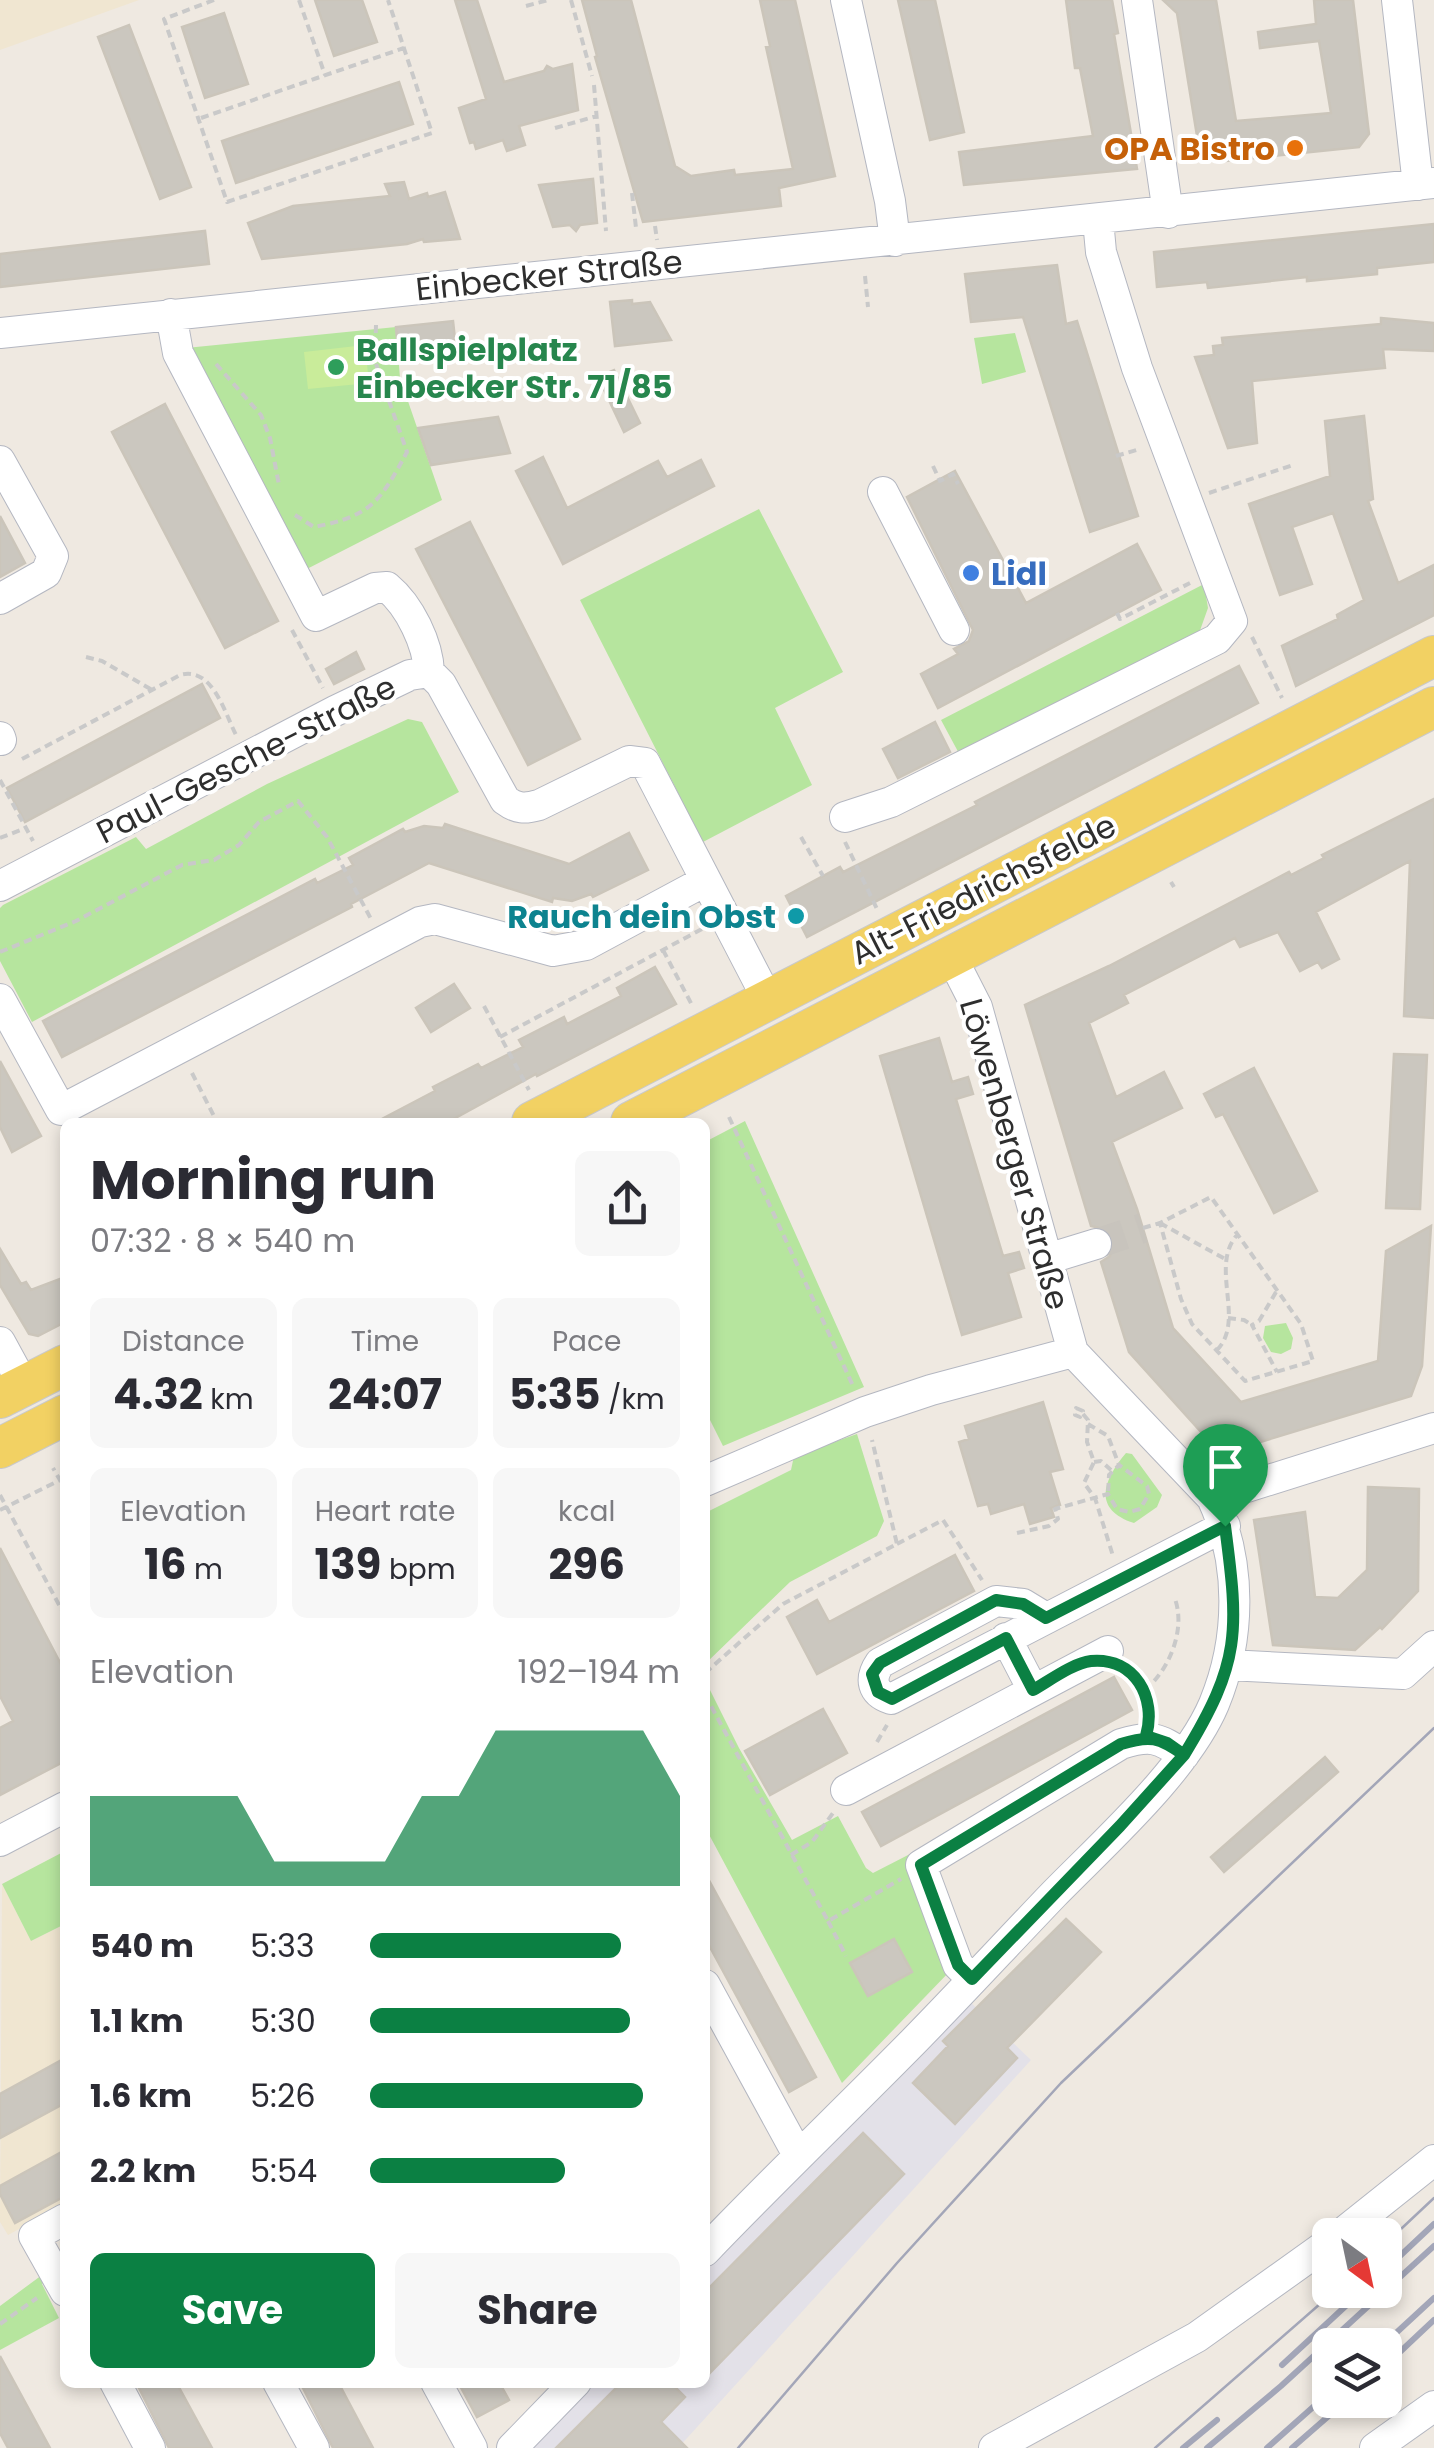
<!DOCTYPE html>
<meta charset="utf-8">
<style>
body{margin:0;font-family:Poppins,sans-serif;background:#f7f7f7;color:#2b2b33;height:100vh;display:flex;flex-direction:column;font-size:38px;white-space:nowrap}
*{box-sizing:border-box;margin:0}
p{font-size:32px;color:#7c7c81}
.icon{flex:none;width:55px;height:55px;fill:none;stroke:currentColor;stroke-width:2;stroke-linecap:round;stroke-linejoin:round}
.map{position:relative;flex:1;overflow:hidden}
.side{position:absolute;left:60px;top:1118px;width:650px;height:1270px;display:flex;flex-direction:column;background:#fff;border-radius:15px;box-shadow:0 5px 15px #0003}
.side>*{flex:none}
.needle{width:65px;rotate:147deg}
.buttons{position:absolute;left:1312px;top:2218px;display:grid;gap:20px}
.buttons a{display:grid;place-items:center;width:90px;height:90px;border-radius:15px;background:#fff;box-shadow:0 5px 15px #0003;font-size:50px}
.pin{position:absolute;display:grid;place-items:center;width:85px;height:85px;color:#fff;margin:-102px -42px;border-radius:50% 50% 50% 0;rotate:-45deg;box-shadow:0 0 10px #0007}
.pin .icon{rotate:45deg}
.round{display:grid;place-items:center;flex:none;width:105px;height:105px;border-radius:15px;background:#f7f7f7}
.summary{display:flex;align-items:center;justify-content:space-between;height:170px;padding:0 30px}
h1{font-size:55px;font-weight:700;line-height:75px}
.figures{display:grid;grid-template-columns:repeat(3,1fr);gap:15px;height:170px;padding:10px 30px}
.figures div{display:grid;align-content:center;border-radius:15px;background:#f7f7f7;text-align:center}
.figures b{font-size:42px;font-weight:700}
.figures small{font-size:28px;font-weight:400}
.figures p{font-size:28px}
.chart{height:280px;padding:20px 30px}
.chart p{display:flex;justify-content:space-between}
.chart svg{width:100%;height:180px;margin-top:10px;fill:#0b8043;opacity:.7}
.button{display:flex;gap:20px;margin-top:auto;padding:20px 30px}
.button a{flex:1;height:115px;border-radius:15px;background:#0b8043;color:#fff;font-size:40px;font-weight:700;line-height:115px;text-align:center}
.button a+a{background:#f7f7f7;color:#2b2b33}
ul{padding:0 30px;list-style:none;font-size:32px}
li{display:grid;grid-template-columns:160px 120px 1fr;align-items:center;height:75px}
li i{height:25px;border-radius:12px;background:#0b8043}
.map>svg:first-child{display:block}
.industrial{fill:#e3e1e8}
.education{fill:#f0e6d1}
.green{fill:#b6e59e}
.pitch{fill:#c9ec9a}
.building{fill:#cbc7bf;stroke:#cbc5ba;stroke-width:2.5}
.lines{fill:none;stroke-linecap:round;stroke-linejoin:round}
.minor-tunnel{stroke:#c8c4bd;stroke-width:30;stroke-dasharray:30 15;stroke-linecap:butt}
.minor-casing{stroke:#b4b7c1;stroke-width:32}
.major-casing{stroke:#c9c9c9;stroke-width:42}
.path{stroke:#c9c9c9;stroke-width:4;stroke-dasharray:8 5;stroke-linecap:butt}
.minor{stroke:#fff;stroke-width:30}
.major{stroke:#f2d163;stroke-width:40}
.tram{stroke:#a3a6b8;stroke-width:2.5}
.rail{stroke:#a3a6b8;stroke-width:6}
.route-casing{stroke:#fff;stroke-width:20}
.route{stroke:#0b8043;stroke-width:12}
.food-dot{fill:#e8710a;stroke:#fff;stroke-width:4}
.leisure-dot{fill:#2e9e5b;stroke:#fff;stroke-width:4}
.shop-dot{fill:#3f7fe0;stroke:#fff;stroke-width:4}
.culture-dot{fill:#0f9aa8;stroke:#fff;stroke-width:4}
.labels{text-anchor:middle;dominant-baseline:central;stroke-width:8;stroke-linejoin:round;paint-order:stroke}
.food-label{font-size:32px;font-weight:bold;fill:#c56008;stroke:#fff;text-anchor:end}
.street-label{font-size:32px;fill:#2e2e2e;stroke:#fff}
.leisure-label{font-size:32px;font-weight:bold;fill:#27864d;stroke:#fff;text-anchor:start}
.shop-label{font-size:32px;font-weight:bold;fill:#366cbe;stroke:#fff;text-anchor:start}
.culture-label{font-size:32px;font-weight:bold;fill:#0d838f;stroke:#fff;text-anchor:end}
</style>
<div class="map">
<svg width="1434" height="2448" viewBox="0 0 1434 2448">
<rect width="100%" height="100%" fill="#efe9e1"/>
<!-- industrial -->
<path class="industrial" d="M966 1998 1031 2060 678 2448H532L595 2383 705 2382V2268Z"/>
<!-- education -->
<path class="education" d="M0 0H139L0 50Z
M2 1884 31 1941 65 1924V2204L8 2235 0 2222Z"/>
<!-- green -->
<path class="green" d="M396 327 400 378 442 500 301 572 186 348Z
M1015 333 1026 372 982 384 974 338Z
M759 509 843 672 775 708 812 785 703 842 580 600Z
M1204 584 1208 608 1198 636 962 759 941 720Z
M408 719 422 722 459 792 32 1022 0 961V908L3 905 136 837 146 849 267 784Z
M745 1121 864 1387 723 1446 705 1410V1142Z
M1286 1323 1293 1338 1291 1349 1281 1354 1271 1352 1263 1338 1265 1326Z
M857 1434 884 1521 877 1536 790 1582 705 1664V1513L791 1470 794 1456Z
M1126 1453 1132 1454 1162 1495 1157 1507 1134 1523C1091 1509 1104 1479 1126 1453Z
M705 1680 739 1748 792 1840 838 1816 866 1868 873 1873 910 1854 952 1969 842 2083 705 1827Z
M65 1851V1924L31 1941 2 1884Z
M42 2275 46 2281 42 2284 59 2318 0 2350V2306Z"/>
<!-- pitch -->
<path class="pitch" d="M365 345 369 383 308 389 304 352Z"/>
<!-- building -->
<path class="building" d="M315 0H362L377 42 334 56Z
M455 0H477L504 82 544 71 547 66 553 69 572 64 578 110 519 126 525 145 507 151 503 140 476 149 474 142 470 143 459 108 486 99Z
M582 0H631L675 166 691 176 734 170 735 175 793 169 766 47 770 46 760 0H795L835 176 779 188 781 206 643 222 595 57 597 56Z
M898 0H935L964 132 930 140Z
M1066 0H1112L1118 33 1114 34 1137 169 964 185 959 152 1093 136 1080 68H1075Z
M1163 0H1216L1236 121 1331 113 1319 41 1260 48 1258 32 1316 24 1314 0H1353L1369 134 1359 147 1216 162 1199 148 1177 13Z
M224 13 248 84 205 98 182 27Z
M129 25 191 187 160 199 98 37Z
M399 82 413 124 236 183 222 141Z
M593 179 597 223 580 225 576 231 570 225 553 227 539 185Z
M404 182 409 199 427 193 428 197 445 192 460 239 424 242 423 239 407 244 262 259 248 223 293 206 390 196 385 184Z
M1434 224V262L1377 268V274L1307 281V277L1208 288 1207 282 1157 287 1154 252Z
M205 231 209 264 0 287V254Z
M1057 265 1066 324 1077 321 1138 516 1090 532 1023 317 971 322 965 274Z
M632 300V304L650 302 671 340 615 346 610 302Z
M1381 318 1434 323V351L1383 349 1385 368 1252 381 1257 443 1228 448 1195 357 1214 355 1213 346 1223 345 1222 338 1381 324Z
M453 321 457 358 399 363 396 327Z
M614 370 640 423 624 432 598 377Z
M165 404 278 621 225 648 112 432Z
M1364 416 1373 499 1368 501 1398 583 1434 565V615L1296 686 1282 646 1338 619 1337 615 1364 600 1333 513 1292 527 1312 584 1280 595 1249 504 1330 476 1325 421Z
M498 417 510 453 431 465 418 428Z
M543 457 567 508 658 461 667 477 701 460 714 486 563 564 516 471Z
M955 471 1026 603 1137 544 1161 590 938 708 921 674 958 654 954 649 969 641 973 630 907 497Z
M0 516 25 563 0 577Z
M470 522 580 739 528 765 416 549Z
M356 652 364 669 334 684 326 669Z
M1239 666 1258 703 807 937 786 896 840 867 843 872 977 805 975 802Z
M202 684 220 718 25 822 7 788Z
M935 722 950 752 898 778 883 749Z
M1434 799V1018L1404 1016 1410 861 1316 912 1339 959 1322 968 1318 962 1300 971 1278 932 1240 947 1235 938 1124 995 1128 1003 1089 1023 1116 1097 1164 1072 1182 1108 1112 1142 1137 1209 1173 1328 1241 1402 1378 1361 1386 1251 1431 1226 1422 1366 1411 1396 1221 1454 1129 1352 1101 1262 1110 1256 1114 1239 1108 1230 1091 1226 1025 1005 1109 966 1289 872 1291 875 1324 858 1322 855Z
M445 824 569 864 629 833 648 870 593 897 591 894 572 901 553 898 552 902 429 863 351 904 352 907 62 1057 43 1021 315 879 317 883 353 865 349 858 403 829 405 832 424 826 443 828Z
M655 967 676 1004 537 1076 536 1074 448 1122H376L435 1091 433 1087 478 1064 481 1068 523 1047 519 1040 564 1017 567 1024 621 996 617 988Z
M454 984 470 1008 431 1032 416 1008Z
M939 1038 952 1082 968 1077 973 1094 956 1099 1003 1256 1019 1252 1024 1268 1008 1273 1021 1317 962 1335 880 1056Z
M1394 1054 1427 1055 1420 1209 1386 1208Z
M0 1061 41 1136 12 1152 0 1127Z
M1254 1068 1317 1191 1274 1213 1223 1114 1216 1117 1204 1094Z
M0 1249 21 1284 26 1282 31 1290 65 1277V1322L38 1336 29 1334 0 1285Z
M1043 1402 1063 1469 1050 1472 1060 1505 1051 1508 1054 1517 1030 1524 1024 1504 991 1514 988 1504 978 1506 959 1442 969 1439 965 1426Z
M1368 1487 1419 1489 1418 1591 1382 1629 1380 1627 1355 1650 1273 1645 1254 1520 1305 1512 1315 1597 1338 1598 1367 1570Z
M0 1548 65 1672V1761L0 1795V1728L13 1721 0 1696Z
M955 1555 974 1591 817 1674 787 1617 817 1600 829 1622Z
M1114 1677 1132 1710 881 1846 862 1812Z
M823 1709 847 1753 770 1795 745 1751Z
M1325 1757 1338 1772 1224 1872 1211 1857Z
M705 1873 816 2077 789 2092 705 1938Z
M1066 1919 1101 1952 1007 2048 1017 2058 955 2124 913 2083 948 2046 943 2041Z
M894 1939 912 1972 868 1996 850 1963Z
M65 2058V2103L0 2138V2094Z
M863 2133 904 2174 705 2378V2292Z
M65 2150V2196L15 2223 0 2194V2186Z
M0 2356 50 2448H8L0 2433Z
M136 2382H176L212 2448H169Z
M300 2382H338L373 2448H333Z
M458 2382H499L509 2400 477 2417Z
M622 2382H670L685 2397 661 2422 687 2448H556Z"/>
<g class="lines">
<!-- minor-tunnel -->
<path class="minor-tunnel" d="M1096 1244 1143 1228"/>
<!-- minor casing -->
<g class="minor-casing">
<path id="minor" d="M846 0 890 201 895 241
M1137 0 1168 213
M1397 0 1418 185
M171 314 178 353 316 616 375 588 387 587C410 606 428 644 429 672
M0 333 1434 183
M0 461 53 556 46 573 0 599
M883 492 954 630
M429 672 441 684 505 800C517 809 525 809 539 805L629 761 645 763 768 1000
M0 737 1 740
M845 817 891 802 1217 639 1232 621 1137 368 1101 252 1098 220
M0 886 335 711 410 675 429 672
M0 999 61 1110 420 922 435 919 553 951 586 945 705 881
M1047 1259 1096 1244
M0 1342 24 1386
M705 1481 865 1412 931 1390 1073 1352
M1212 1498 1434 1428
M1046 1618 1023 1604 996 1601 880 1663C869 1679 872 1693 891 1699L1225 1526
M1006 1638 1033 1690
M1228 1665 1403 1674 1434 1646
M846 1790 1108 1651
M0 1841 65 1807
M972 1979 958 1965 921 1865 1121 1744C1150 1735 1158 1737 1184 1755
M705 1985 798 2155
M65 2219 34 2236 65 2291
M1340 2235 1434 2160
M705 2251C773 2180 844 2112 913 2042 961 1993 1007 1943 1054 1894 1105 1842 1186 1770 1214 1704 1241 1639 1242 1562 1212 1498L1073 1352 977 1007 952 958
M115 2382 150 2448
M278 2382 314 2448
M436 2382 472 2448
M512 2448 576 2382
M994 2448 1197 2337 1330 2242
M1375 2448 1434 2406"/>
</g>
<!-- major casing -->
<g class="major-casing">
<path id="major" d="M532 1122 1434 656
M631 1122 1434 707
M0 1398 65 1365
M0 1448 65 1415"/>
</g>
<!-- path -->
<path class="path" d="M214 0 164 19 227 202 432 133 388 0
M299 0 325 75
M571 0 592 76
M526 6 548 0
M594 85 606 231
M201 118 404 48
M555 128 597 116
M632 193 636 228
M655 226 657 240
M865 276 868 307
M216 364 261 415 270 438 279 485
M1116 456 1140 449
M933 466 940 481 953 474 958 484
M1209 493 1293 465
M295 515 314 527C371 516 380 502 407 452L375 361 376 325
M1117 613 1120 619 1190 583
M292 630 323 688
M1252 637 1282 698
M86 657 102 661 152 690
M22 759 180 675C212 666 224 711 236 735
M0 780 33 841
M801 837 823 876
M0 838 26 828
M845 842 877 909
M1171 882 1174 887
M663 950 692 1005
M0 952 76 921 182 865 214 860 239 845 259 822 298 801 327 837 371 919
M484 1006 529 1090
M500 1037 702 929
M192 1073 217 1122
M729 1117 854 1388
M1160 1223 1225 1259
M1143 1228 1160 1223 1211 1197 1301 1324 1313 1361 1245 1381 1192 1324 1181 1299 1160 1223
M1276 1292 1259 1321 1252 1325 1277 1372
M1228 1318 1244 1320 1252 1325
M1217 1350C1246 1320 1209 1267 1237 1235
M1076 1408 1083 1411 1080 1417 1075 1415Z
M1083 1414 1088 1420 1087 1442 1094 1462 1084 1483 1095 1498 1113 1556
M1088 1424 1108 1436 1119 1465
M1094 1462 1101 1461 1111 1470
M0 1495 65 1616
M0 1510 60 1480 53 1468
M1017 1533 1049 1526 1058 1519 1055 1509 1108 1494 1117 1509 1129 1512 1140 1509 1149 1494 1147 1486 1119 1465 1109 1475 1108 1494
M897 1544 943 1520 982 1580
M1127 1670 1146 1691 1150 1712
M705 1673 783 1604 897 1544 872 1440
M1145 1690C1169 1670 1186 1630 1175 1599
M705 1695 828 1921 901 1879
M877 1742 887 1725
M791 1855 812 1842 833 1813
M828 1921 846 1956
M0 2324 37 2298"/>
<!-- minor -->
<use href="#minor" class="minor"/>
<!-- major -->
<use href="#major" class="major"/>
<!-- tram -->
<path class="tram" d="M1385 2244 1434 2198
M738 2448 897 2263 1061 2083 1434 1728
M1155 2448 1336 2290"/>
<!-- rail -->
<path class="rail" d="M1385 2270 1434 2224
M1383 2345 1434 2298
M1282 2365 1363 2290
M1385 2366 1434 2320
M1183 2448 1217 2420
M1207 2448 1281 2386 1434 2246
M1267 2448 1330 2392
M1292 2448 1347 2400"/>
</g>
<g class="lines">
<!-- route casing -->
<g class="route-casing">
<path id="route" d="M1225 1526 1046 1618 1023 1604 996 1600 880 1663 872 1674 878 1692 892 1699 1006 1638 1033 1690C1049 1681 1073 1663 1091 1661 1135 1657 1157 1698 1146 1736L1167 1743 1184 1755 1120 1826 972 1979 958 1965 921 1865 1121 1744C1150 1735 1159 1737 1184 1755 1241 1662 1239 1632 1225 1526"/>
</g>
<!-- route -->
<use href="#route" class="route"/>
</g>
<!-- markers -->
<circle class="food-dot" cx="1295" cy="148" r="10"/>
<circle class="leisure-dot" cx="336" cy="367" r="10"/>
<circle class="shop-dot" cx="971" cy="573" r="10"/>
<circle class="culture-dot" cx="796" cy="916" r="10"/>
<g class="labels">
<!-- food labels -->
<g class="food-label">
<text x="1275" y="148">OPA Bistro</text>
</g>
<!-- street labels -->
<g class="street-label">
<text transform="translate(549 275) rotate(-6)">Einbecker Straße</text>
<text transform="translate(246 759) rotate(-27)">Paul-Gesche-Straße</text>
<text transform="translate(983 889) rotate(-27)">Alt-Friedrichsfelde</text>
<text transform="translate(1015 1154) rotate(74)">Löwenberger Straße</text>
</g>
<!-- leisure labels -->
<g class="leisure-label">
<text x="356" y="349">Ballspielplatz<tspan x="356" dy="37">Einbecker Str. 71/85</tspan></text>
</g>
<!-- shop labels -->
<g class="shop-label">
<text x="991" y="573">Lidl</text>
</g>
<!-- culture labels -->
<g class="culture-label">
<text x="776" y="916">Rauch dein Obst</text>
</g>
</g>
</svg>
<div class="buttons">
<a><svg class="needle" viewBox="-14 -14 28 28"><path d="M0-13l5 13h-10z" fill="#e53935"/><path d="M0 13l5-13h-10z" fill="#7c7c81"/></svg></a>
<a><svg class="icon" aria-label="layers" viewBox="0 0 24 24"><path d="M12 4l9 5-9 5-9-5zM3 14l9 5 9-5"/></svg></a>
</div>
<div class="pin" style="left:1225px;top:1526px;background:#1e9e55"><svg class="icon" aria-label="arrive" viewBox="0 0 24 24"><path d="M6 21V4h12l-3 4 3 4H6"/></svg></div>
<section class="side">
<div class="summary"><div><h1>Morning run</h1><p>07:32 · 8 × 540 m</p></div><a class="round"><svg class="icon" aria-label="share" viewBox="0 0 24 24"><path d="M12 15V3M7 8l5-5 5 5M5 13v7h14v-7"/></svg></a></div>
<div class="figures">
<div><p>Distance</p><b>4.32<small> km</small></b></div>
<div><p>Time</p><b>24:07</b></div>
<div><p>Pace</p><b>5:35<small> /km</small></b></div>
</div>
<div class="figures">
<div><p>Elevation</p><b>16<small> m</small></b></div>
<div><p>Heart rate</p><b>139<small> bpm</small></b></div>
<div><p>kcal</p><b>296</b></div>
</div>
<div class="chart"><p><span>Elevation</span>192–194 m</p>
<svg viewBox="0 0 160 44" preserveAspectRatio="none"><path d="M0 44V22L10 22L20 22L30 22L40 22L50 38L60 38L70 38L80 38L90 22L100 22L110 6L120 6L130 6L140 6L150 6L160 22V44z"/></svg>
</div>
<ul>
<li><b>540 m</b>5:33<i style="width:81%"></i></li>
<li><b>1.1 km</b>5:30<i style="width:84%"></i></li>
<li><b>1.6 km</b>5:26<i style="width:88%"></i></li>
<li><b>2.2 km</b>5:54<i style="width:63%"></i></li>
</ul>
<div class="button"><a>Save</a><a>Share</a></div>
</section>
</div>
